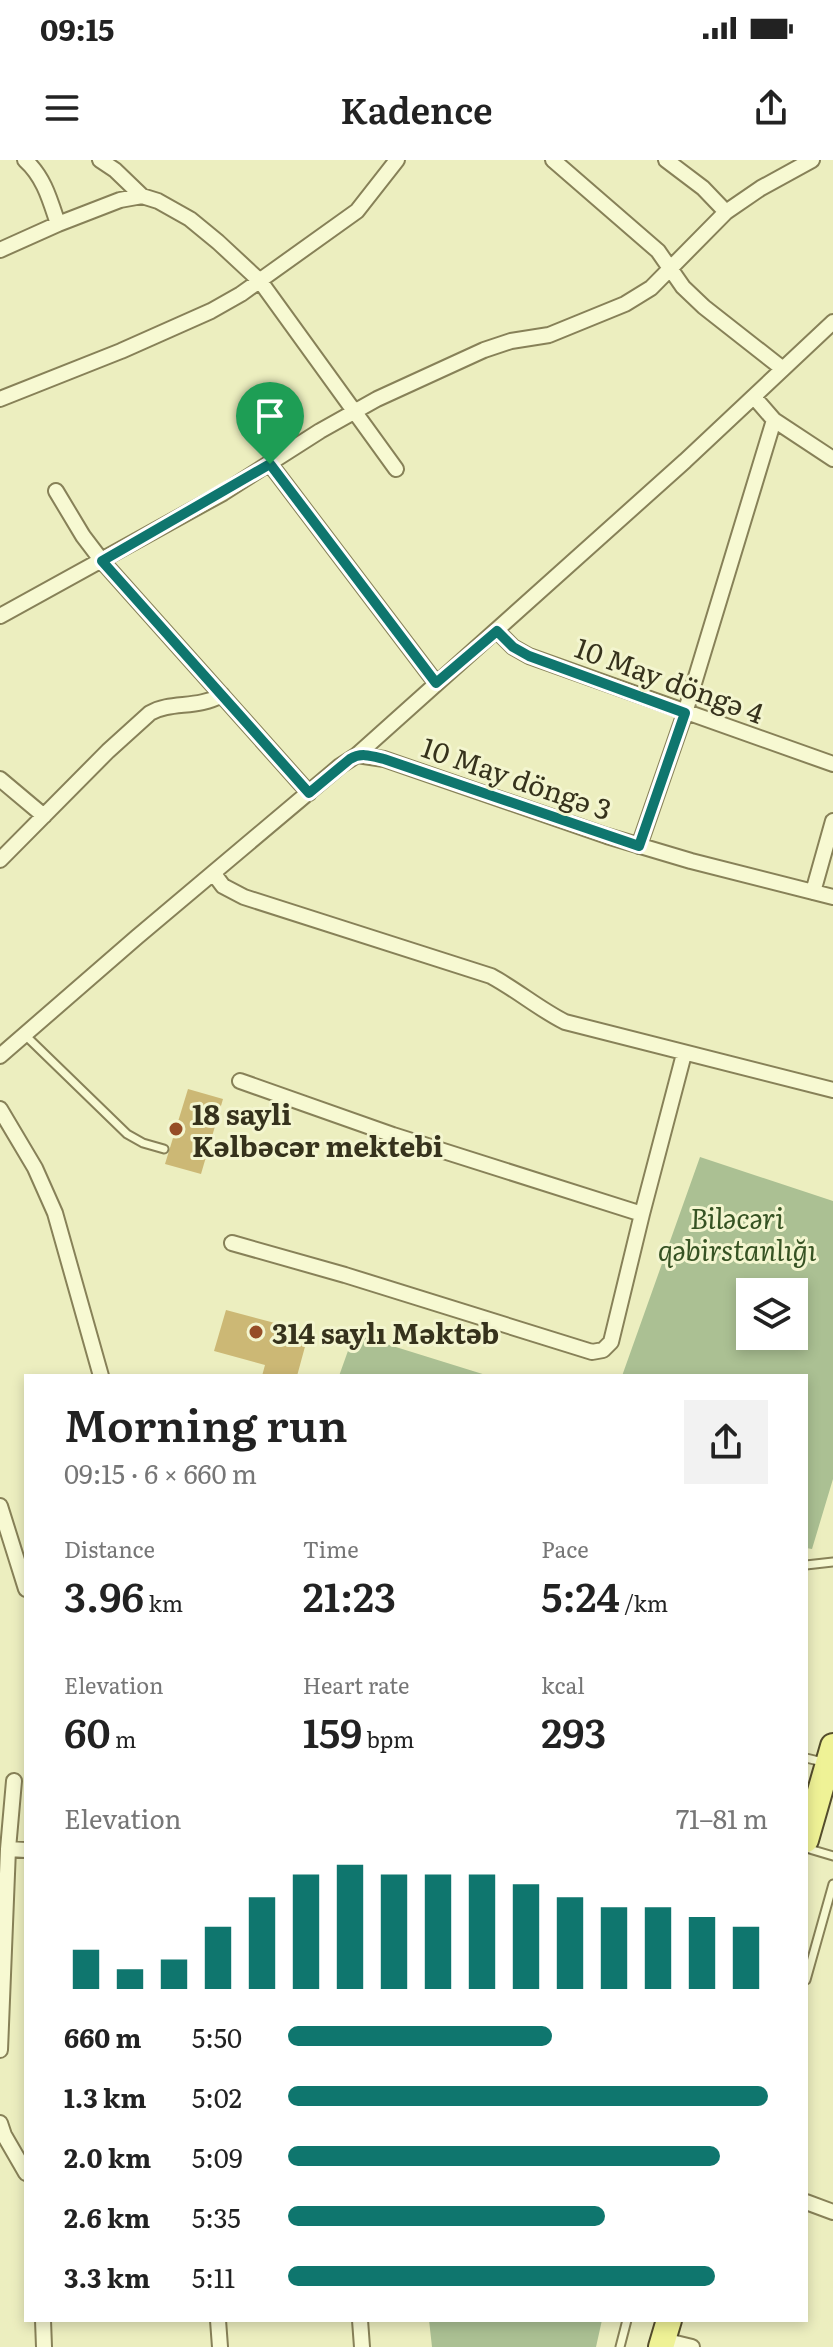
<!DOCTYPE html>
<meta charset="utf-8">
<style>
body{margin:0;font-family:Literata,serif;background:#f2f2f2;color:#222;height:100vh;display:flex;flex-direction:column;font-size:30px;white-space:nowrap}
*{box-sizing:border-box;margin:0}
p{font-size:26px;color:#767676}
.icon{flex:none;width:44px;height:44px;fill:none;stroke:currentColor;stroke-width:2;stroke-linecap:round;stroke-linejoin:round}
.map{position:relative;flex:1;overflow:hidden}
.drawer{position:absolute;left:24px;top:1214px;width:784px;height:948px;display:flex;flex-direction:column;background:#fff;border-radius:0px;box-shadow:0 4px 12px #0003}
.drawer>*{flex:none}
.controls{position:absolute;left:736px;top:1118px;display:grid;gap:16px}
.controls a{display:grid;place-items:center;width:72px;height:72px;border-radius:0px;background:#fff;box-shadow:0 4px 12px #0003;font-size:40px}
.pin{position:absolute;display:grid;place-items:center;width:68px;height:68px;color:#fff;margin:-82px -34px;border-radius:50% 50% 50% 0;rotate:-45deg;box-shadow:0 0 8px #0007}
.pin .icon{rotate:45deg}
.round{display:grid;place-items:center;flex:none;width:84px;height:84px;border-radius:0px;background:#f2f2f2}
.head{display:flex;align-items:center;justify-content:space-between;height:136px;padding:0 40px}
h1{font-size:44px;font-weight:600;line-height:60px}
.stats{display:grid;grid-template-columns:repeat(3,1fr);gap:12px;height:136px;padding:8px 40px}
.stats div{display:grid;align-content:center}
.stats b{font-size:40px;font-weight:600}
.stats small{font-size:22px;font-weight:400}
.stats p{font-size:22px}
.chart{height:224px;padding:16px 40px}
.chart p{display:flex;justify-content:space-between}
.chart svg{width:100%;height:144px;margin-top:8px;stroke:#0f766e;stroke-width:6}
ul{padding:0 40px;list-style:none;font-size:26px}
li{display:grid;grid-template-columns:128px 96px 1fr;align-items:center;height:60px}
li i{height:20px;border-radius:10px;background:#0f766e}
.status{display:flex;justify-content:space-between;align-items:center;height:56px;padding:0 40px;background:#fff;direction:ltr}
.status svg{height:22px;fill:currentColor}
header{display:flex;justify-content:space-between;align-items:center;height:104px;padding:0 40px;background:#fff;font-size:36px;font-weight:600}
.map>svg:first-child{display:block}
.cemetery{fill:#abc093;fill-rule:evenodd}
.building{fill:#ccb875}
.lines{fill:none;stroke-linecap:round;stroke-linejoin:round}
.service-casing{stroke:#878158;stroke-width:11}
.minor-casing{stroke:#878158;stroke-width:18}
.primary-casing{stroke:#544d2c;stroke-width:28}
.service{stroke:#f7f9d2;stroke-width:7}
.minor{stroke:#f7f9d2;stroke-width:14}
.primary{stroke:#eff296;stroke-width:24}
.route-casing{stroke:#fff;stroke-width:16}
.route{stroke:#0f766e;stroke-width:10}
.poi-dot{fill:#964d27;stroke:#f3f5cf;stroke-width:3}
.labels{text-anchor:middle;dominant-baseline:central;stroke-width:6;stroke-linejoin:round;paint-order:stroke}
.street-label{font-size:28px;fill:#36321c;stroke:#f3f5cf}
.poi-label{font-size:28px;font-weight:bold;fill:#36321c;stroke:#f3f5cf;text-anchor:start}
.park-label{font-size:28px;font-style:italic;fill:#365323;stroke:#f3f5cf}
</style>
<div class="status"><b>09:15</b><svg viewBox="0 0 49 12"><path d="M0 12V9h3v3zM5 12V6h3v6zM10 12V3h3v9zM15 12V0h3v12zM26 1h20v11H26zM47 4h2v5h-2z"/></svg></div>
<header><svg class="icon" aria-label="menu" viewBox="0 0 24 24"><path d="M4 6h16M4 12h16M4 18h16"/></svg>Kadence<svg class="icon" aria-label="share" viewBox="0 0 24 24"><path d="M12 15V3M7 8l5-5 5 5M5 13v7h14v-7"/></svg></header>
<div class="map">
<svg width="833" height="2187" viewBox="0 0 833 2187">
<rect width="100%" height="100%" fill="#eceebf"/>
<!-- cemetery -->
<path class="cemetery" d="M700 997 833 1041V1319L812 1389 806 1388V1216H622ZM750 1132H794V1176H750Z
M354 1174 489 1216H339Z
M429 2160H602L596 2187H432Z"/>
<!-- building -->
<path class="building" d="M188 929 223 939 201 1014 165 1004Z
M226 1150 309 1172 297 1216H262L265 1205 214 1191Z"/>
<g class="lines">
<!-- service casing -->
<g class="service-casing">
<path id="service" d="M25 875 127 974 143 983 164 989
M806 1405 833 1402
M806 1598 823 1602
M806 1688 833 1696
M806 1820 833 1724
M620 2187 627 2160"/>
</g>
<!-- minor casing -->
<g class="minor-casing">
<path id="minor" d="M25 0C44 17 50 40 58 64L120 40 142 36 158 41 190 59 218 82 260 121 396 309
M100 0 115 10 142 36
M553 0 658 91 683 127 704 147 783 209
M666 0 703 28 726 52
M0 90 58 64
M754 237 774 260 833 299
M0 239 121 191 211 151 241 134 357 51 397 0
M270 304 436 523
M56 331 83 376 102 401 309 633
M0 456 223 333 320 271 377 239 484 190 511 181 549 175 625 144 651 128 726 52 761 28 812 0
M497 471 513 487 529 496 833 604
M357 595 685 301 833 162
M0 619 44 656
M639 686 685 553 774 260
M0 700 108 591 150 553C171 541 197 549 222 535
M214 714 223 726 244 737 491 816C517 830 539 849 565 862L833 930
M813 732 833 661
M0 896 137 777 340 606 357 595 384 599 607 676 691 701 833 737
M240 921 393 975 642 1054
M0 949 35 1008 55 1053 101 1216
M232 1083 345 1115 592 1192 603 1190 611 1182 642 1054 684 894
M0 1346 26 1429
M8 1689 14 1621
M0 1890 8 1689 26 1690
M0 1963 4 1975 26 2013
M806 2042 833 2052
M43 2160 44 2187
M218 2160 220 2187
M360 2160 362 2187
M663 2180 692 2187"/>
</g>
<!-- primary casing -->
<g class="primary-casing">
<path id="primary" d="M806 1680 833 1586
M661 2187 669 2160"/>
</g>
<!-- service -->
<use href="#service" class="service"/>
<!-- minor -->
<use href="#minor" class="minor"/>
<!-- primary -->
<use href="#primary" class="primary"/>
</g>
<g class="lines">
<!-- route casing -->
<g class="route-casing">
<path id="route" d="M270 304 436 523 497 471 513 487 529 496 685 553 639 686 384 599C372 596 361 592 350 599L309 633 102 401Z"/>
</g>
<!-- route -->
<use href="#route" class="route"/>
</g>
<!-- markers -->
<g class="poi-dot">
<circle cx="176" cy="969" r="8"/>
<circle cx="256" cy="1172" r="8"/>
</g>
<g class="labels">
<!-- street labels -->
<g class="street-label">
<text transform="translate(670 519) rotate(20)">10 May döngə 4</text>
<text transform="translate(517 617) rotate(19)">10 May döngə 3</text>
</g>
<!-- poi labels -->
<g class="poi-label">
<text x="192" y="953">18 sayli<tspan x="192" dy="32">Kəlbəcər mektebi</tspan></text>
<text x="272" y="1172">314 saylı Məktəb</text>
</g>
<!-- park labels -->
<g class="park-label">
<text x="737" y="1057">Biləcəri<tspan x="737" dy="32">qəbirstanlığı</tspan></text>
</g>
</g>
</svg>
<div class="controls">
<a><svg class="icon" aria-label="layers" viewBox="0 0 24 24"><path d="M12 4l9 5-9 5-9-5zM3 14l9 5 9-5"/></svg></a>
</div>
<div class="pin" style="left:270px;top:304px;background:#1e9e55"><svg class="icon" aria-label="arrive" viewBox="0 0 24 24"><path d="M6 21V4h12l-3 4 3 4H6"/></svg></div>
<section class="drawer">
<div class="head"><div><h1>Morning run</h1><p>09:15 · 6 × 660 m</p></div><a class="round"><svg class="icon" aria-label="share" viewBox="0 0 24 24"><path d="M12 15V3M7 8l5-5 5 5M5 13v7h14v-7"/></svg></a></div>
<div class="stats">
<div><p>Distance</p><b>3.96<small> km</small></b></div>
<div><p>Time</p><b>21:23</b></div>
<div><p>Pace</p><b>5:24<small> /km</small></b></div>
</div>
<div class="stats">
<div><p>Elevation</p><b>60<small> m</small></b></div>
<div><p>Heart rate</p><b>159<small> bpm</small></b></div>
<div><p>kcal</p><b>293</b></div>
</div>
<div class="chart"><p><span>Elevation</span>71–81 m</p>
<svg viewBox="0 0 160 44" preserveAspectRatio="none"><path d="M5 44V32M15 44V38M25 44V35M35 44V25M45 44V16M55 44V9M65 44V6M75 44V9M85 44V9M95 44V9M105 44V12M115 44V16M125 44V19M135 44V19M145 44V22M155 44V25"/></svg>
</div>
<ul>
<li><b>660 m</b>5:50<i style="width:55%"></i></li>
<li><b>1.3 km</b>5:02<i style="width:100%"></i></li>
<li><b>2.0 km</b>5:09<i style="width:90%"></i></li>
<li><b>2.6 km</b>5:35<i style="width:66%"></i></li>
<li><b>3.3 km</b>5:11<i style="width:89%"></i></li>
</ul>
</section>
</div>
